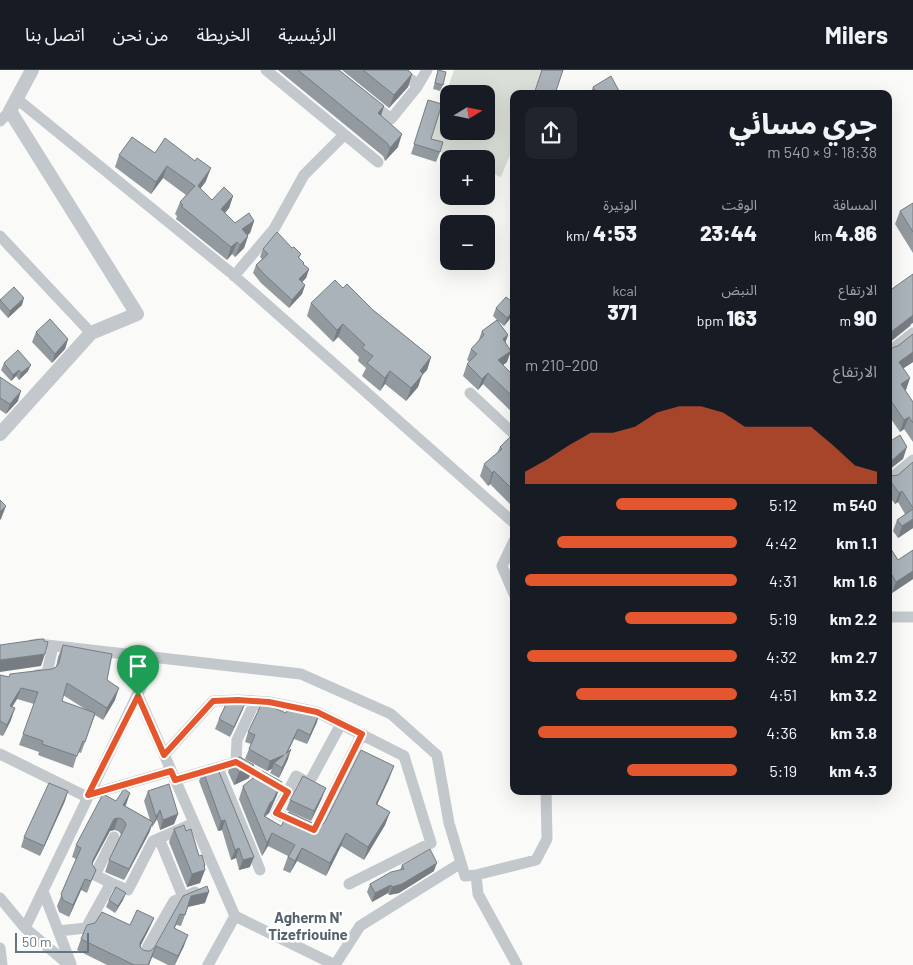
<!DOCTYPE html>
<html lang="ar">
<meta charset="utf-8">
<style>
body{margin:0;font-family:Barlow,"Noto Sans Arabic",sans-serif;background:#20242c;color:#f1f3f6;direction:rtl;height:100vh;display:flex;flex-direction:column;font-size:19px;white-space:nowrap}
*{box-sizing:border-box;margin:0}
p{font-size:16px;color:#9ea1a6}
.icon{flex:none;width:28px;height:28px;fill:none;stroke:currentColor;stroke-width:2;stroke-linecap:round;stroke-linejoin:round}
.map{position:relative;flex:1;overflow:hidden;direction:ltr}
.panel{position:absolute;left:510px;top:20px;width:382px;height:705px;display:flex;flex-direction:column;background:#171b24;border-radius:10px;box-shadow:0 5px 20px #0002;direction:rtl}
.panel>*{flex:none}
.needle{width:32px;rotate:80deg}
.buttons{position:absolute;left:440px;top:15px;display:grid;gap:10px}
.buttons a{display:grid;place-items:center;width:55px;height:55px;border-radius:10px;background:#171b24;box-shadow:0 5px 20px #0002;font-size:25px}
.scale{position:absolute;left:15px;bottom:12px;width:74px;box-sizing:border-box;padding-left:5px;border:2px solid #657683;border-top:0;font-size:14px;line-height:18px;white-space:nowrap;color:#657683;-webkit-text-stroke:4px #fff;paint-order:stroke}
.pin{position:absolute;display:grid;place-items:center;width:42px;height:42px;color:#fff;margin:-51px -21px;border-radius:50% 50% 50% 0;rotate:-45deg;box-shadow:0 0 5px #0007}
.pin .icon{rotate:45deg}
.round{display:grid;place-items:center;flex:none;width:52px;height:52px;border-radius:10px;background:#20242c}
.overview{display:flex;align-items:center;justify-content:space-between;height:85px;padding:0 15px}
h1{font-size:28px;font-weight:800;line-height:38px}
.metrics{display:grid;grid-template-columns:repeat(3,1fr);gap:8px;height:85px;padding:5px 15px}
.metrics div{display:grid;align-content:center}
.metrics b{font-size:21px;font-weight:800}
.metrics small{font-size:14px;font-weight:400}
.metrics p{font-size:14px}
.chart{height:140px;padding:10px 15px}
.chart p{display:flex;justify-content:space-between}
.chart svg{width:100%;height:90px;margin-top:5px;fill:#e4572e;opacity:.7}
ul{padding:0 15px;list-style:none;font-size:16px}
li{display:grid;grid-template-columns:80px 60px 1fr;align-items:center;height:38px}
li i{height:12px;border-radius:6px;background:#e4572e}
header{display:flex;align-items:center;gap:30px;box-sizing:border-box;height:70px;padding:0 25px;background:#171b24;border-bottom:1px solid #363941}
header strong{font-size:24px}
nav{display:flex;gap:28px;margin-inline-start:auto;font-size:18px}
.map>svg:first-child{display:block}
.green{fill:#dadfd7;fill-rule:evenodd}
.lines{fill:none;stroke-linecap:round;stroke-linejoin:round}
.minor{stroke:#c3c8cc;stroke-width:11}
.tertiary{stroke:#c3c8cc;stroke-width:14}
.wall{fill:#929a9f;fill-rule:evenodd}
.shaded-wall{fill:#777d82}
.building{fill:#aab3b9;stroke:#777d82}
.route-casing{stroke:#fff;stroke-width:10}
.route{stroke:#e4572e;stroke-width:6}
.labels{text-anchor:middle;dominant-baseline:central;stroke-width:5;stroke-linejoin:round;paint-order:stroke}
.neighbourhood-label{font-size:15px;font-weight:bold;fill:#57646e;stroke:#fff}
</style>
<header>
<strong>Milers</strong>
<nav><a>الرئيسية</a><a>الخريطة</a><a>من نحن</a><a>اتصل بنا</a></nav>
</header>
<div class="map">
<svg width="913" height="895" viewBox="0 0 913 895">
<rect width="100%" height="100%" fill="#fafaf8"/>
<!-- green -->
<path class="green" d="M454 0H544L534 24H514V75L501 107 486 101V89H456L428 77ZM449 24H486V61H449Z"/>
<g class="lines">
<!-- minor -->
<path class="minor" d="M266 0 378 92
M417 17 427 0
M17 29 230 202 514 453
M370 32 391 49 417 17 413 11 399 0
M0 51 10 41
M0 166 91 263
M234 206 274 159 304 105 344 65
M889 282 913 263
M470 323 514 364
M889 410 913 390
M514 471 502 496 514 524
M889 547H913
M32 575 38 574 301 604 391 644 437 685 449 753 465 806 476 805 536 790 547 769 546 721
M37 605 47 603 53 576
M138 625 235 846 335 895 360 856 461 793
M341 654 309 713 296 706 276 743 314 761 362 664
M0 684 87 727
M164 685 213 631 239 630 269 632 317 642 404 686 431 773 349 814
M236 692 237 670 253 636 265 633
M218 698 260 800
M175 710 236 692 271 712
M88 725 171 701
M159 768 183 827
M476 805 478 824 517 895
M111 813 95 805 114 767
M43 821 71 894
M0 828 25 858 69 895
M25 858 155 588
M58 861 86 858 111 813 128 820 153 771 194 753
M0 878 2 895
M143 885 174 831 195 822
M208 895 235 846"/>
<!-- tertiary -->
<path class="tertiary" d="M0 364 91 263 137 244 10 41 32 0"/>
</g>
<!-- wall -->
<path class="wall" d="M278 0H339L384 36 381 45 398 77 385 91 383 86Z
M342 0H408L412 4 408 17 389 38Z
M438 0 443 15 440 21 433 19Z
M593 17 619 21 618 24H590Z
M428 30 431 69 440 82 436 92 411 84Z
M155 83 206 111 200 119 212 130 233 126 229 138 225 143 235 153 254 151 250 163 248 165V166L244 178 235 187 232 184 227 190 176 149 177 146 175 144 180 132 186 125 163 108 151 124 115 97 119 85Z
M913 133V183L895 154 900 141Z
M292 178 301 184 299 188 304 195 309 199 306 208 302 212 305 215 302 224 289 238 261 213 253 203 256 195 262 189 260 187 263 179Z
M343 218 373 240 431 287 427 300 422 305 418 317 406 331 385 314 380 321 362 306 366 298 358 291 359 287 338 267 333 272 307 246 311 233Z
M514 227V246L513 245 504 256 497 250 508 265 505 273 507 292 503 295 514 306V344L483 314 478 320 463 306 467 294 469 292 467 290 471 279 478 272 482 261 497 250 493 246 496 238 510 230Z
M0 230 22 235 8 248 0 239Z
M36 262 68 269 65 279 52 293 32 272Z
M913 264V292L903 298 906 320H905L913 332V372L904 359 900 362 889 346V281L898 276Z
M4 293 28 301 19 310 16 306 11 311 1 300Z
M0 307 18 331 6 344 0 340Z
M514 363V438L490 414 488 416 480 406 484 394 497 383 500 377Z
M913 392V458L898 468 893 461 897 450 905 444 898 432 895 434 889 426V404L891 406 898 405Z
M889 476 898 490 913 480V509L892 523 889 518Z
M63 575 107 610 115 630 103 650 95 645 81 683 78 682 73 698 38 685 39 682 19 675 34 634 17 629 12 637 11 650 3 666 0 665V605L9 607 52 599 56 597 58 587ZM63 625 88 641 62 631Z
M243 639 230 667 215 659 219 649Z
M286 643 317 652 307 674 294 669 288 682V689L279 708 270 703 272 699 267 701 245 689 251 674 245 672 248 662Z
M233 689 249 708 234 715 228 702Z
M203 701 250 797 239 800 236 788 231 790 222 760 218 761 199 711Z
M389 709 377 734 390 742 385 755 364 790 341 776 326 806 297 791 290 803 283 800 288 786 268 776 262 786 239 729 243 716 277 725 269 743 265 747 281 756H319L322 755Z
M148 721 178 744 174 754 160 760 157 749 152 757V755L149 763 124 810 105 802 109 790 121 765 120 763 118 761 114 760 110 761 92 794 96 800 87 823 81 820 69 847 59 842 57 836 76 789 72 787 76 775 116 731 130 723 125 736 150 750 144 731Z
M322 728 311 751 286 740 290 730Z
M65 731 40 786 21 777 24 767Z
M174 759 186 761 204 798 200 813 187 817 169 772Z
M402 795 434 801 399 823 389 825 388 823 372 832 367 822 370 814 400 800Z
M183 826 205 833 188 837 181 856 176 855 175 858 184 876 175 895H168L152 887 149 895H107L77 880 81 869 154 848 149 859 140 876 143 880 147 881H150L154 878Z
M109 830H123L115 843 106 837Z"/>
<!-- shaded-wall -->
<path class="shaded-wall" d="M412 4 408 17 389 38 394 25Z
M384 36 380 49 378 43Z
M402 64 398 77 385 91 390 78Z
M167 96 163 108 151 124 156 112Z
M211 98 206 111 193 129 198 116Z
M233 126 229 138 217 152 221 139Z
M254 151 250 163 238 172 242 159Z
M248 166 244 178 235 187 240 175Z
M237 172 232 184 227 190 231 177Z
M309 199 306 208 296 218 299 209Z
M305 215 302 224 289 238 292 230Z
M24 228 22 235 8 248 10 241Z
M514 240 513 245 504 256 507 248Z
M913 245V253L911 254 910 256 889 273V267L891 262Z
M343 254 338 267 333 272 337 260Z
M508 265 504 276 503 269Z
M68 269 65 279 52 293 55 284Z
M511 281 507 292 494 302 498 290Z
M913 282V292L895 304 899 292Z
M431 287 427 300 422 305 418 317 406 331 411 318 420 301Z
M31 295 28 301 19 310 21 303Z
M19 300 16 306 11 311 13 305Z
M390 301 385 314 380 321 385 308Z
M488 303 483 314 478 320 482 309Z
M910 308 906 320 896 326 901 314Z
M21 321 18 331 6 344 10 334Z
M909 347 904 359 900 362 904 350Z
M907 377 903 389 889 400V393Z
M494 401 490 414 488 416 492 403Z
M902 421 898 432 895 434 899 423Z
M6 436 1 449 0 450V442Z
M913 449V458L898 468 902 456Z
M913 501V509L892 523 896 512Z
M45 584 41 596 0 602V590Z
M21 618 17 629 6 647 10 636Z
M119 618 115 630 103 650 107 638Z
M247 629 243 639 230 667 234 657Z
M15 638 11 650 3 666 7 655Z
M320 642 317 652 307 674 310 665Z
M298 659 294 669 282 693 286 684Z
M291 679 288 689 279 708 282 698Z
M284 685 274 693 272 699 267 701 270 691Z
M254 695 249 708 234 715 239 702Z
M394 696 389 709 372 746 376 734Z
M282 712 277 725 269 743 265 746 260 759 270 733Z
M326 718 322 728 311 751 314 741Z
M68 721 65 731 40 786 44 776Z
M130 723 126 735 119 747 123 735Z
M160 740 157 749 152 757 156 747Z
M390 742 385 755 364 790 368 777Z
M178 744 174 754 160 760 163 750Z
M118 748 114 760 110 761 88 802 93 790 114 749Z
M225 750 222 760 218 761 221 751Z
M153 752 149 763 124 810 129 799Z
M272 763 268 776 262 786 267 773Z
M346 763 341 776 326 806 330 793Z
M239 778 236 788 231 790 235 780Z
M302 778 297 791 290 803 295 791Z
M254 787 250 797 239 800 243 790Z
M437 793 434 801 399 823 389 825 392 817Z
M204 795H205L203 800H205L200 813 187 817 192 804Z
M85 809 81 820 69 847 73 835Z
M391 815 388 823 372 832 375 823Z
M209 822 205 833 187 837 191 826Z
M126 823 123 830 115 843 118 836Z
M154 848 149 859 136 885 140 873Z
M188 865 184 876 174 895 178 886Z
M156 876 149 895H148Z"/>
<!-- building -->
<path class="building" d="M298 0H339L384 36 378 43 402 64 390 78 387 73Z
M363 0H408L412 4 394 25Z
M438 0 446 2 443 15 435 13Z
M542 0H563L555 24H534Z
M611 6 619 21 615 24H597L593 17Z
M428 30 442 34 431 69 443 72 440 82 414 74Z
M132 67 155 83 165 68 195 91 197 88 211 98 198 116 212 130 224 117 233 126 221 139 235 153 249 143 254 151 242 159 248 166 240 175 237 172 231 177 181 136 183 135 180 132 195 116 167 96 156 112 119 85Z
M913 133V162L900 141Z
M277 162 292 178 294 177 301 184 298 187 304 193 303 194 309 199 299 209 305 215 292 230 264 204 256 195 268 184 263 179Z
M913 204V245L891 262 889 259V221Z
M335 210 343 218 347 214 373 240 431 287 420 301 423 304 411 318 390 301 385 308 367 293 373 286 362 278 365 275 343 254 337 260 311 233Z
M14 217 24 228 10 241 0 230Z
M506 227 510 230 514 227V240L507 248 496 238Z
M50 249 68 269 55 284 36 262Z
M497 250 508 265 503 269 511 281 498 290 514 306V328L488 303 482 309 467 294 477 284 471 279 484 265 482 261Z
M913 264V282L899 292 910 308 901 314 913 332V353L909 347 904 350 889 328V281L894 277 898 276Z
M18 280 31 295 21 303 19 300 13 305 4 293Z
M0 307 21 321 10 334 0 328Z
M514 363V421L494 401 492 403 484 394 502 379 500 377Z
M900 365 907 377 889 393V372Z
M913 392V438L902 421 899 423 889 409V404L891 406 898 405Z
M0 430 6 436 0 442Z
M913 439V449L902 456 897 450Z
M889 476 898 490 913 480V501L896 512 889 500Z
M42 569H44V571L48 572 45 584 0 590V575Z
M63 575 112 584 107 610 119 618 107 638 67 613 62 631 95 643 85 672 83 671 77 686 42 674 43 671 23 664 38 622 21 618 10 636 15 638 7 655 0 651V605L9 607 10 604 52 599 56 597 59 593Z
M229 628 247 629 234 657 219 649Z
M262 633 286 643 290 634 309 637 320 642 310 665 298 659 286 684 291 679 282 698 274 693 284 685 270 691 249 679 255 665 248 662Z
M361 680 394 696 376 734 390 742 368 777 346 763 330 793 302 778 295 791 288 787 295 775 272 763 267 773 243 716 262 701 282 712 273 730 270 733 264 746 281 756 289 742 319 756 322 755 325 752Z
M240 687 254 695 239 702 233 689Z
M217 697 254 787 243 790 239 778 235 780 225 750 221 751 203 701Z
M303 706 326 718 314 741 290 730Z
M49 713 68 721 44 776 24 767Z
M169 714 178 744 163 750 160 740 156 747 148 721Z
M124 719 130 723 123 735 153 752 129 799 109 790 126 755 125 752 122 749 118 748 114 749 93 790 92 794 96 800 91 811 85 809 73 835 63 830 61 824 81 778 76 775 103 724 116 731Z
M184 755 186 761 191 759 199 786 202 785 205 795H204L205 800 192 804 174 759Z
M430 779 437 793 402 814 392 817 391 815 375 823 370 814 391 802 404 799 402 795Z
M207 816 209 822 191 826 185 845 180 844 174 858 188 865 178 886 156 876 148 895H134L81 869 87 855 95 853 102 842 130 855 137 840 154 848 140 873V877L143 880 147 881H150L154 878 183 826Z
M116 817 126 823 118 836 109 830Z"/>
<g class="lines">
<!-- route casing -->
<g class="route-casing">
<path id="route" d="M138 626 164 685 213 631 238 630 269 632 317 642 362 664 314 760 276 743 288 722 236 692 175 710 171 701 88 725Z"/>
</g>
<!-- route -->
<use href="#route" class="route"/>
</g>
<g class="labels">
<!-- neighbourhood labels -->
<g class="neighbourhood-label">
<text x="308" y="847">Agherm N'<tspan x="308" dy="17">Tizefriouine</tspan></text>
</g>
</g>
</svg>
<div class="buttons">
<a><svg class="needle" viewBox="-14 -14 28 28"><path d="M0-13l5 13h-10z" fill="#e53935"/><path d="M0 13l5-13h-10z" fill="#9ea1a6"/></svg></a>
<a>+</a>
<a>−</a>
</div>
<div class="scale">50 m</div>
<div class="pin" style="left:138px;top:626px;background:#1e9e55"><svg class="icon" aria-label="arrive" viewBox="0 0 24 24"><path d="M6 21V4h12l-3 4 3 4H6"/></svg></div>
<section class="panel">
<div class="overview"><div><h1>جري مسائي</h1><p>18:38 · 9 × 540 m</p></div><a class="round"><svg class="icon" aria-label="share" viewBox="0 0 24 24"><path d="M12 15V3M7 8l5-5 5 5M5 13v7h14v-7"/></svg></a></div>
<div class="metrics">
<div><p>المسافة</p><b>4.86<small> km</small></b></div>
<div><p>الوقت</p><b>23:44</b></div>
<div><p>الوتيرة</p><b>4:53<small> /km</small></b></div>
</div>
<div class="metrics">
<div><p>الارتفاع</p><b>90<small> m</small></b></div>
<div><p>النبض</p><b>163<small> bpm</small></b></div>
<div><p>kcal</p><b>371</b></div>
</div>
<div class="chart"><p><span>الارتفاع</span>200–210 m</p>
<svg viewBox="0 0 160 44" preserveAspectRatio="none"><path d="M0 44V38L10 32L20 25L30 19L40 19L50 16L60 9L70 6L80 6L90 9L100 16L110 16L120 16L130 16L140 25L150 35L160 38V44z"/></svg>
</div>
<ul>
<li><b>540 m</b>5:12<i style="width:57%"></i></li>
<li><b>1.1 km</b>4:42<i style="width:85%"></i></li>
<li><b>1.6 km</b>4:31<i style="width:100%"></i></li>
<li><b>2.2 km</b>5:19<i style="width:53%"></i></li>
<li><b>2.7 km</b>4:32<i style="width:99%"></i></li>
<li><b>3.2 km</b>4:51<i style="width:76%"></i></li>
<li><b>3.8 km</b>4:36<i style="width:94%"></i></li>
<li><b>4.3 km</b>5:19<i style="width:52%"></i></li>
</ul>
</section>
</div>
